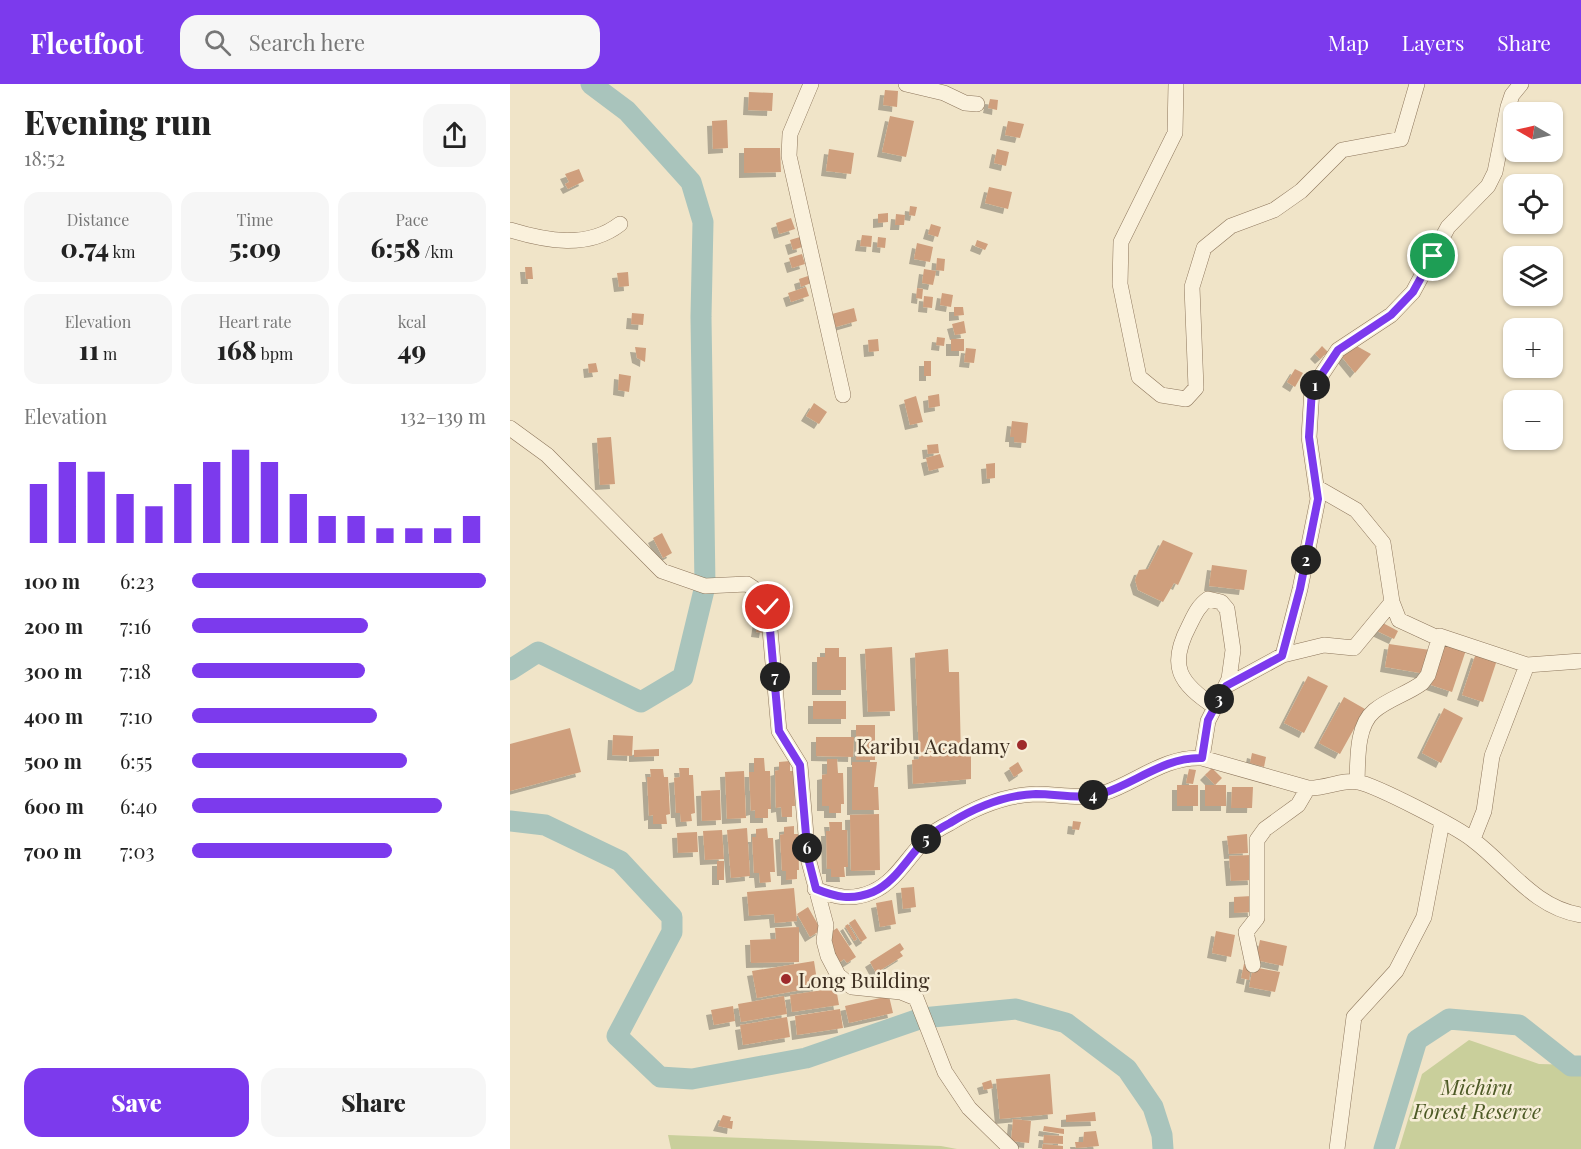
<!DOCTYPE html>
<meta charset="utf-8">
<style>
body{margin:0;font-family:"Playfair Display",serif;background:#f6f6f6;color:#222;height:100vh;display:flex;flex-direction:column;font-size:22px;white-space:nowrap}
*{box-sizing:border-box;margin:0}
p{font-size:20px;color:#767676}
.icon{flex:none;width:33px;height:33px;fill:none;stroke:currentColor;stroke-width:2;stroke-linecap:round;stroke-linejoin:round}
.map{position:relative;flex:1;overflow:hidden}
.panel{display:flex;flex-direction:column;background:#fff;width:510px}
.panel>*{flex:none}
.needle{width:39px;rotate:279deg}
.tools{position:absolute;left:993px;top:18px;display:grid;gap:12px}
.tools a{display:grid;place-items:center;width:60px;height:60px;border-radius:12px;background:#fff;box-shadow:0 2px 4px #0004;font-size:30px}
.pin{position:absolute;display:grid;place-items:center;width:51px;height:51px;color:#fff;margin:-26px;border:3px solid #fff;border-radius:50%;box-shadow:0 2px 6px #0007}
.km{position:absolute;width:30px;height:30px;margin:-15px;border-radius:50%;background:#222;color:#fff;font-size:16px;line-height:30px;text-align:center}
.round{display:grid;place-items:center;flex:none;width:63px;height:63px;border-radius:18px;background:#f6f6f6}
.head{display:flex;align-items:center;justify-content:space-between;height:102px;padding:0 24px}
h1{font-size:33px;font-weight:800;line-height:45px}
.metrics{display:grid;grid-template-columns:repeat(3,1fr);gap:9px;height:102px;padding:6px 24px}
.metrics div{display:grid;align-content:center;border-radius:15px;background:#f6f6f6;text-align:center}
.metrics b{font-size:26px;font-weight:800}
.metrics small{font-size:16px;font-weight:400}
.metrics p{font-size:16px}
.chart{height:168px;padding:12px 24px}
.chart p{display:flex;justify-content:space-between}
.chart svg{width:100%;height:108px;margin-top:6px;stroke:#7c3aed;stroke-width:6}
.action{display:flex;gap:12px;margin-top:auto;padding:12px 24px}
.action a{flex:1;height:69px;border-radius:18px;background:#7c3aed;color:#fff;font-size:24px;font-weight:800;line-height:69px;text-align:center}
.action a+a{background:#f6f6f6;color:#222}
ul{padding:0 24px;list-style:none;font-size:20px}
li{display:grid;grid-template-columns:96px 72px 1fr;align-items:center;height:45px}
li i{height:15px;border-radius:8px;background:#7c3aed}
header{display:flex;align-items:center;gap:36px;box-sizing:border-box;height:84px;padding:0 30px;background:#7c3aed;color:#fff}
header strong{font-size:28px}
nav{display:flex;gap:33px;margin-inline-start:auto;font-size:21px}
.search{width:420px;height:54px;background:#f6f6f6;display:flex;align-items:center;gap:15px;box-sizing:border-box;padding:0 21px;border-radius:18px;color:#767676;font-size:22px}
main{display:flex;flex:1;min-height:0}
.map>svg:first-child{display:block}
.green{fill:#c9cf9b}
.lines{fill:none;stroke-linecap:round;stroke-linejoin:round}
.river{stroke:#a9c4bc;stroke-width:21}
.building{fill:#cf9f7d;filter:url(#shadow)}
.minor-casing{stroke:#8d765c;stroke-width:16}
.minor{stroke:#faf1dc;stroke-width:15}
.route-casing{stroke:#fff;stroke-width:12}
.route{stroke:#7c3aed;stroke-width:8}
.poi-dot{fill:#9e2a2b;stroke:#f7eed8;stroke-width:2}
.labels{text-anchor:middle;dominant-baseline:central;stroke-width:5;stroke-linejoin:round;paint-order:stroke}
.poi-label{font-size:21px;fill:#3d2e20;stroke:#f7eed8;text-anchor:end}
.park-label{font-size:21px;font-style:italic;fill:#4d5a26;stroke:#f7eed8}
</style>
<header>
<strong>Fleetfoot</strong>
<div class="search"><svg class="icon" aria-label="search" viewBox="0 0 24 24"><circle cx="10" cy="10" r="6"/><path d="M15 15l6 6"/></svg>Search here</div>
<nav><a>Map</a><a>Layers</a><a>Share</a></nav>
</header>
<main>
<section class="panel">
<div class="head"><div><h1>Evening run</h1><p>18:52</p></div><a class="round"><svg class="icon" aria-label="share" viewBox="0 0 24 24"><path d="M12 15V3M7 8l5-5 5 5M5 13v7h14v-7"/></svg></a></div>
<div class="metrics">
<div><p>Distance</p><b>0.74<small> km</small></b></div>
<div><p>Time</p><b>5:09</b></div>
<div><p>Pace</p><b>6:58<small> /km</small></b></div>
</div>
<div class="metrics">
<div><p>Elevation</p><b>11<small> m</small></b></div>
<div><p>Heart rate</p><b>168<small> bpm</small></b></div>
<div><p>kcal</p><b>49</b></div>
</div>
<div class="chart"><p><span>Elevation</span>132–139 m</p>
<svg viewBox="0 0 160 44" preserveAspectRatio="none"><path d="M5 44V20M15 44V11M25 44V15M35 44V24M45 44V29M55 44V20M65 44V11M75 44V6M85 44V11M95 44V24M105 44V33M115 44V33M125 44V38M135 44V38M145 44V38M155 44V33"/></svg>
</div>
<ul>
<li><b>100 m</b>6:23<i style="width:100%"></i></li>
<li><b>200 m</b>7:16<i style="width:60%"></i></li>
<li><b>300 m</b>7:18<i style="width:59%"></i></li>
<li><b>400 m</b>7:10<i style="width:63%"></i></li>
<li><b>500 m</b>6:55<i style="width:73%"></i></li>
<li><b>600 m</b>6:40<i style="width:85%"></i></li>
<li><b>700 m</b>7:03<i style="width:68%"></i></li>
</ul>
<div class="action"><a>Save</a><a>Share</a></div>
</section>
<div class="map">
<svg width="1071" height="1065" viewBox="0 0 1071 1065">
<defs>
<filter id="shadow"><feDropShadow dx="-5" dy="5" stdDeviation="0" flood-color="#0004"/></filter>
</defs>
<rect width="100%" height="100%" fill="#f0e4c8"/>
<!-- green -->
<path class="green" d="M959 956 1029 980 1071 981V1065H889L912 990Z
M158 1051 431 1062 447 1065H161Z"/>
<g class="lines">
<!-- river -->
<path class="river" d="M0 586 28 568 131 618 173 593 195 502 191 233 193 138 181 98 117 27 81 0
M0 737 35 741 110 777 162 833V848L107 952 150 993 182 995 296 974 412 934 506 925 556 939 617 985 643 1023 652 1051 653 1065
M874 1065 907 956 939 935 1009 941 1061 982H1071"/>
</g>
<!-- building -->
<path class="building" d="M375 6 388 7 387 23 373 21Z
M239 8 263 9 262 27 238 26Z
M480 15 488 16 487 26 478 24Z
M380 32 404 37 396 73 372 68Z
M217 36 218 64 203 65 202 37Z
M498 37 514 40 510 54 495 51Z
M234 64H270L271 88 234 89Z
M319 65 344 69 341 90 316 87Z
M487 65 499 68 496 82 484 79Z
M69 85 74 97 58 105 55 100 59 98 55 90Z
M479 103 502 108 498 125 475 119Z
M400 122 407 123 405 132 399 131Z
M378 129V138L368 139V130Z
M386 130 395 131 394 141H385Z
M281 134 285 145 269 150 266 139Z
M421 140 431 143 428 153 418 150Z
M352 151 362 152 361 163 350 162Z
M290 153 292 163 283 166 280 156Z
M368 153 376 154 375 164 367 163Z
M467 156 478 160 475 166 465 162Z
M407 159 423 163 420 178 404 175Z
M292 170 295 180 282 184 279 174Z
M427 174 435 175 434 187 426 186Z
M15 183H22L23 195H16Z
M414 185 426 187 423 201 412 199Z
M118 188 119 202 109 203 107 189Z
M298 192 301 199 291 203 289 195Z
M296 203 299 212 281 218 278 209Z
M407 204 413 205 412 215 406 214Z
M432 209 443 211 441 223 430 221Z
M414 212 423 213 422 224 413 223Z
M444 223H453L454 231 444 232Z
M344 224 347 237 326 243 322 230Z
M122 229 134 230 133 241 121 240Z
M454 237 456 249 445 251 442 240Z
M427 253 435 254 434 262 426 261Z
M368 255 369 267 359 268 358 256Z
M441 255H454V267H441Z
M843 260 861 270 845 289 832 273Z
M812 262 818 268 810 275 805 270Z
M125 263 136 264 135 278 127 274Z
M456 264 466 265 464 279 454 278Z
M414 277H421V292H414Z
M86 279 88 288 79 289 78 280Z
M785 285 793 289 785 303 777 298Z
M109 290 121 292 119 308 108 306Z
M429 310 430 322 419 324 418 312Z
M406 312 413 338 400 341 394 316Z
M304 319 317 328 309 340 296 332Z
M502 337 518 339 516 359 504 358V353H500Z
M101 353 105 400 90 401 87 354Z
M428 360 429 369 418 370 417 361Z
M430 370 434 383 419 387 416 374Z
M485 379V394L477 395 476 380Z
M152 449 162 469 153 474 143 454Z
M653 456 683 469 668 501 664 499 653 518 628 506 625 496 629 486 638 485Z
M702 481 737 486 734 506 699 502Z
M248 535 256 536 254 549 246 548Z
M871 538 888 547 884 555 867 547Z
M935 559 956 566 942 608 921 601Z
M879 560 920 566 916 590 875 583Z
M382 563 385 627 358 628 355 565Z
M315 564H329V573H336V606H307V573H315Z
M438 565 439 588H449L451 672 461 671V695L403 700 402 676 409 675 405 569Z
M966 569 987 576 973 618 952 611Z
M798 592 818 602 794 649 774 639Z
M834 613 855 625 830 670 809 659Z
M303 617H336V635H303Z
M934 624 953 634 931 679 912 669Z
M346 641H365V676H346Z
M60 644 71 688 0 707V660Z
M103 651 123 652 122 672 102 671Z
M306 653H344L343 673 306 672Z
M149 665V672L124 673V666Z
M742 669 756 673 754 683 740 679Z
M244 674H254L255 687H260L261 725H258V734H245V726L241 727 239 688H244Z
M317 675H327L328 689H333L334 720H331V729H319V722H312V691L317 690Z
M280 677V687H284L285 722H282V733H272L271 723 266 724 265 687 269 686V678Z
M342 678H367L364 703H368L369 726H342Z
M508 678 513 687 504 693 499 684Z
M169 684H179V691H183L185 729 181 730 182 737 171 738 170 729H166L164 694 170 693Z
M702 684 712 694 705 701 695 691Z
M140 685H153L154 693H158L160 730 156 731 157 740H143V731L139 732 137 693H141Z
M679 685 686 686 683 700 676 699Z
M234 687 236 734 217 735 215 688Z
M667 701H688V722H667Z
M695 701H716V722H695Z
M722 703H743L742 724H721Z
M210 706 211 736 192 737 191 707Z
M369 730 370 786 341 787 340 731Z
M563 737 571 738 569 746 562 745Z
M319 738H332V746H337L338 783H334L335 793H321V785H317L316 747H320Z
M284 742V750H288L289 786H287V795L276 796V787H272L270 751 274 750V743Z
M237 744 240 792 221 794 217 746Z
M257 744 258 754H263L265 788H260L261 798 250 799 249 789H244L242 753H246V745Z
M212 746 214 775 195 776 193 747Z
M187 748 188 768 168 769 167 749Z
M737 750 738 769 719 770 717 752Z
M741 771 743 796 721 797 719 772Z
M207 777H214V796H207Z
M404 803 406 823 393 825 391 804Z
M284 804 287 837 265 839 264 830 239 832 237 808Z
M742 812 743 828 724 829V813Z
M382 816 386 840 370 843 366 819Z
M298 823 311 846 300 853 287 830Z
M345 835 357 854 351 858 339 839Z
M338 840 347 855 344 857 335 842Z
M289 843V878L241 879 240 856 266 855 265 844Z
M327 844 346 873 337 879 334 875 330 878 317 858 318 850Z
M706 847 725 851 721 873 702 869Z
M750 856 777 862 773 882 746 876Z
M390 859 394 865 390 868 393 872 366 889 360 878Z
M304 877 308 903 247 914 242 887Z
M734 880 741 882 739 896 731 894Z
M743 883 770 888 765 908 739 903Z
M326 904 329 921 282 928 280 911Z
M274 912 277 930 231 938 228 920Z
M379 912 383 929 339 939 335 922Z
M223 922 225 937 204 941 201 926Z
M330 925 333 944 287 951 285 932Z
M277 933 280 953 233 961 230 941Z
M540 990 543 1030 490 1035 486 995Z
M481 996 483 1004 474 1006 472 999Z
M585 1028 586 1037 556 1038V1031Z
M213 1031 221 1033 220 1037H223L222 1045 208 1042Z
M503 1035 521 1037 519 1059 501 1057Z
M534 1042 554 1045V1050L533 1047Z
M586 1047 589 1062 566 1064 565 1058H573L574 1048Z
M534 1051 553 1052V1060L533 1059Z
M533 1060 553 1062V1065H532Z"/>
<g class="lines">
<!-- minor casing -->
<g class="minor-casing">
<path id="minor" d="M301 0 280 50 279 72 333 311
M396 0 434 9 455 19 467 20
M666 0 665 49 611 158 610 200 629 293 651 311 676 315 686 304 682 203 694 164 721 142 764 126 791 107 832 66 891 55 907 0
M0 146C36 157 78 165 110 140
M0 344 37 371 152 487 195 502 237 500 249 508 258 523 269 647 290 681 298 774 316 841 314 857 318 872 328 891 342 903 391 908 406 914 435 988 459 1024 501 1065
M882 518 889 536 928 554
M773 571 814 561 844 564 882 518 873 459 846 426 806 403
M716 602 773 571 790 505 808 415 799 353 802 305 828 266 881 231 903 208 938 143 978 102 985 88 998 23 1002 11 1011 0
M692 674 698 637 719 595 723 566 717 525 711 518 698 515C688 522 684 532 679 542 658 582 669 599 705 623
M847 698C848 676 846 642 864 627 878 615 897 610 912 599L918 591 930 552 1017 581
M963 755 974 727 982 672 1017 581 1071 577
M305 805C326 813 341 817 362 808 386 798 399 771 417 754 423 748 432 743 440 739 466 723 495 711 526 710 549 710 571 716 594 709 627 698 655 672 692 674L798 704C815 705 832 695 848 698 867 702 947 743 963 756 998 782 1024 824 1071 831
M743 881 736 848 747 834V756L755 745 788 721 798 704
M827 1065 844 933 886 887 914 833 932 738"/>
</g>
<!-- minor -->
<use href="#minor" class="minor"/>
</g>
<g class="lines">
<!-- route casing -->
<g class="route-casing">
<path id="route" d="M258 523 269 647 290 681 298 774 306 805C326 813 341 817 363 808 386 798 399 771 417 754 424 748 432 743 440 739 466 723 495 711 526 710 549 710 571 716 594 709 627 698 655 673 692 674L698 636 716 602 772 572 790 505 808 415 799 353 802 305 828 266 881 231 903 208 923 172"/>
</g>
<!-- route -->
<use href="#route" class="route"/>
</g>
<!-- markers -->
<g class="poi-dot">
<circle cx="512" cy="661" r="6"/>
<circle cx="276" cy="895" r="6"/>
</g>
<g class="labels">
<!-- poi labels -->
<g class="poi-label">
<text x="500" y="661">Karibu Acadamy</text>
<text x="288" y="895" text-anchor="start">Long Building</text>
</g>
<!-- park labels -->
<g class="park-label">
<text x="967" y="1002">Michiru<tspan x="967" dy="24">Forest Reserve</tspan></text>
</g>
</g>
</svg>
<div class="tools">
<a><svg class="needle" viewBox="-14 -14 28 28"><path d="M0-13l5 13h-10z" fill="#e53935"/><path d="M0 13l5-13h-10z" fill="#767676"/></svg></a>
<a><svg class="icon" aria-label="locate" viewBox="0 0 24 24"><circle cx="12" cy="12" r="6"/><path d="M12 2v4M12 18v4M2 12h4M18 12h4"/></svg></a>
<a><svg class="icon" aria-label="layers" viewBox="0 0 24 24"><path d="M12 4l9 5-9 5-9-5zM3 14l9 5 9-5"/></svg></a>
<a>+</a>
<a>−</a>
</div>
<div class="pin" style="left:923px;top:172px;background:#1e9e55"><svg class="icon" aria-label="arrive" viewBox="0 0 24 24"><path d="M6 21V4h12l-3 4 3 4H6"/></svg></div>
<div class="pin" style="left:258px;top:523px;background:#d93025"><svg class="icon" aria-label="check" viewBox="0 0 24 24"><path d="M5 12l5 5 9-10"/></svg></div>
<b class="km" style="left:805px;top:301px">1</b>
<b class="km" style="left:796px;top:476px">2</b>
<b class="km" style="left:709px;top:615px">3</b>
<b class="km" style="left:583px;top:711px">4</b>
<b class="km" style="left:416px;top:755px">5</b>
<b class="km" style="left:297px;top:764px">6</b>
<b class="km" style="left:265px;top:593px">7</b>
</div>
</main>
